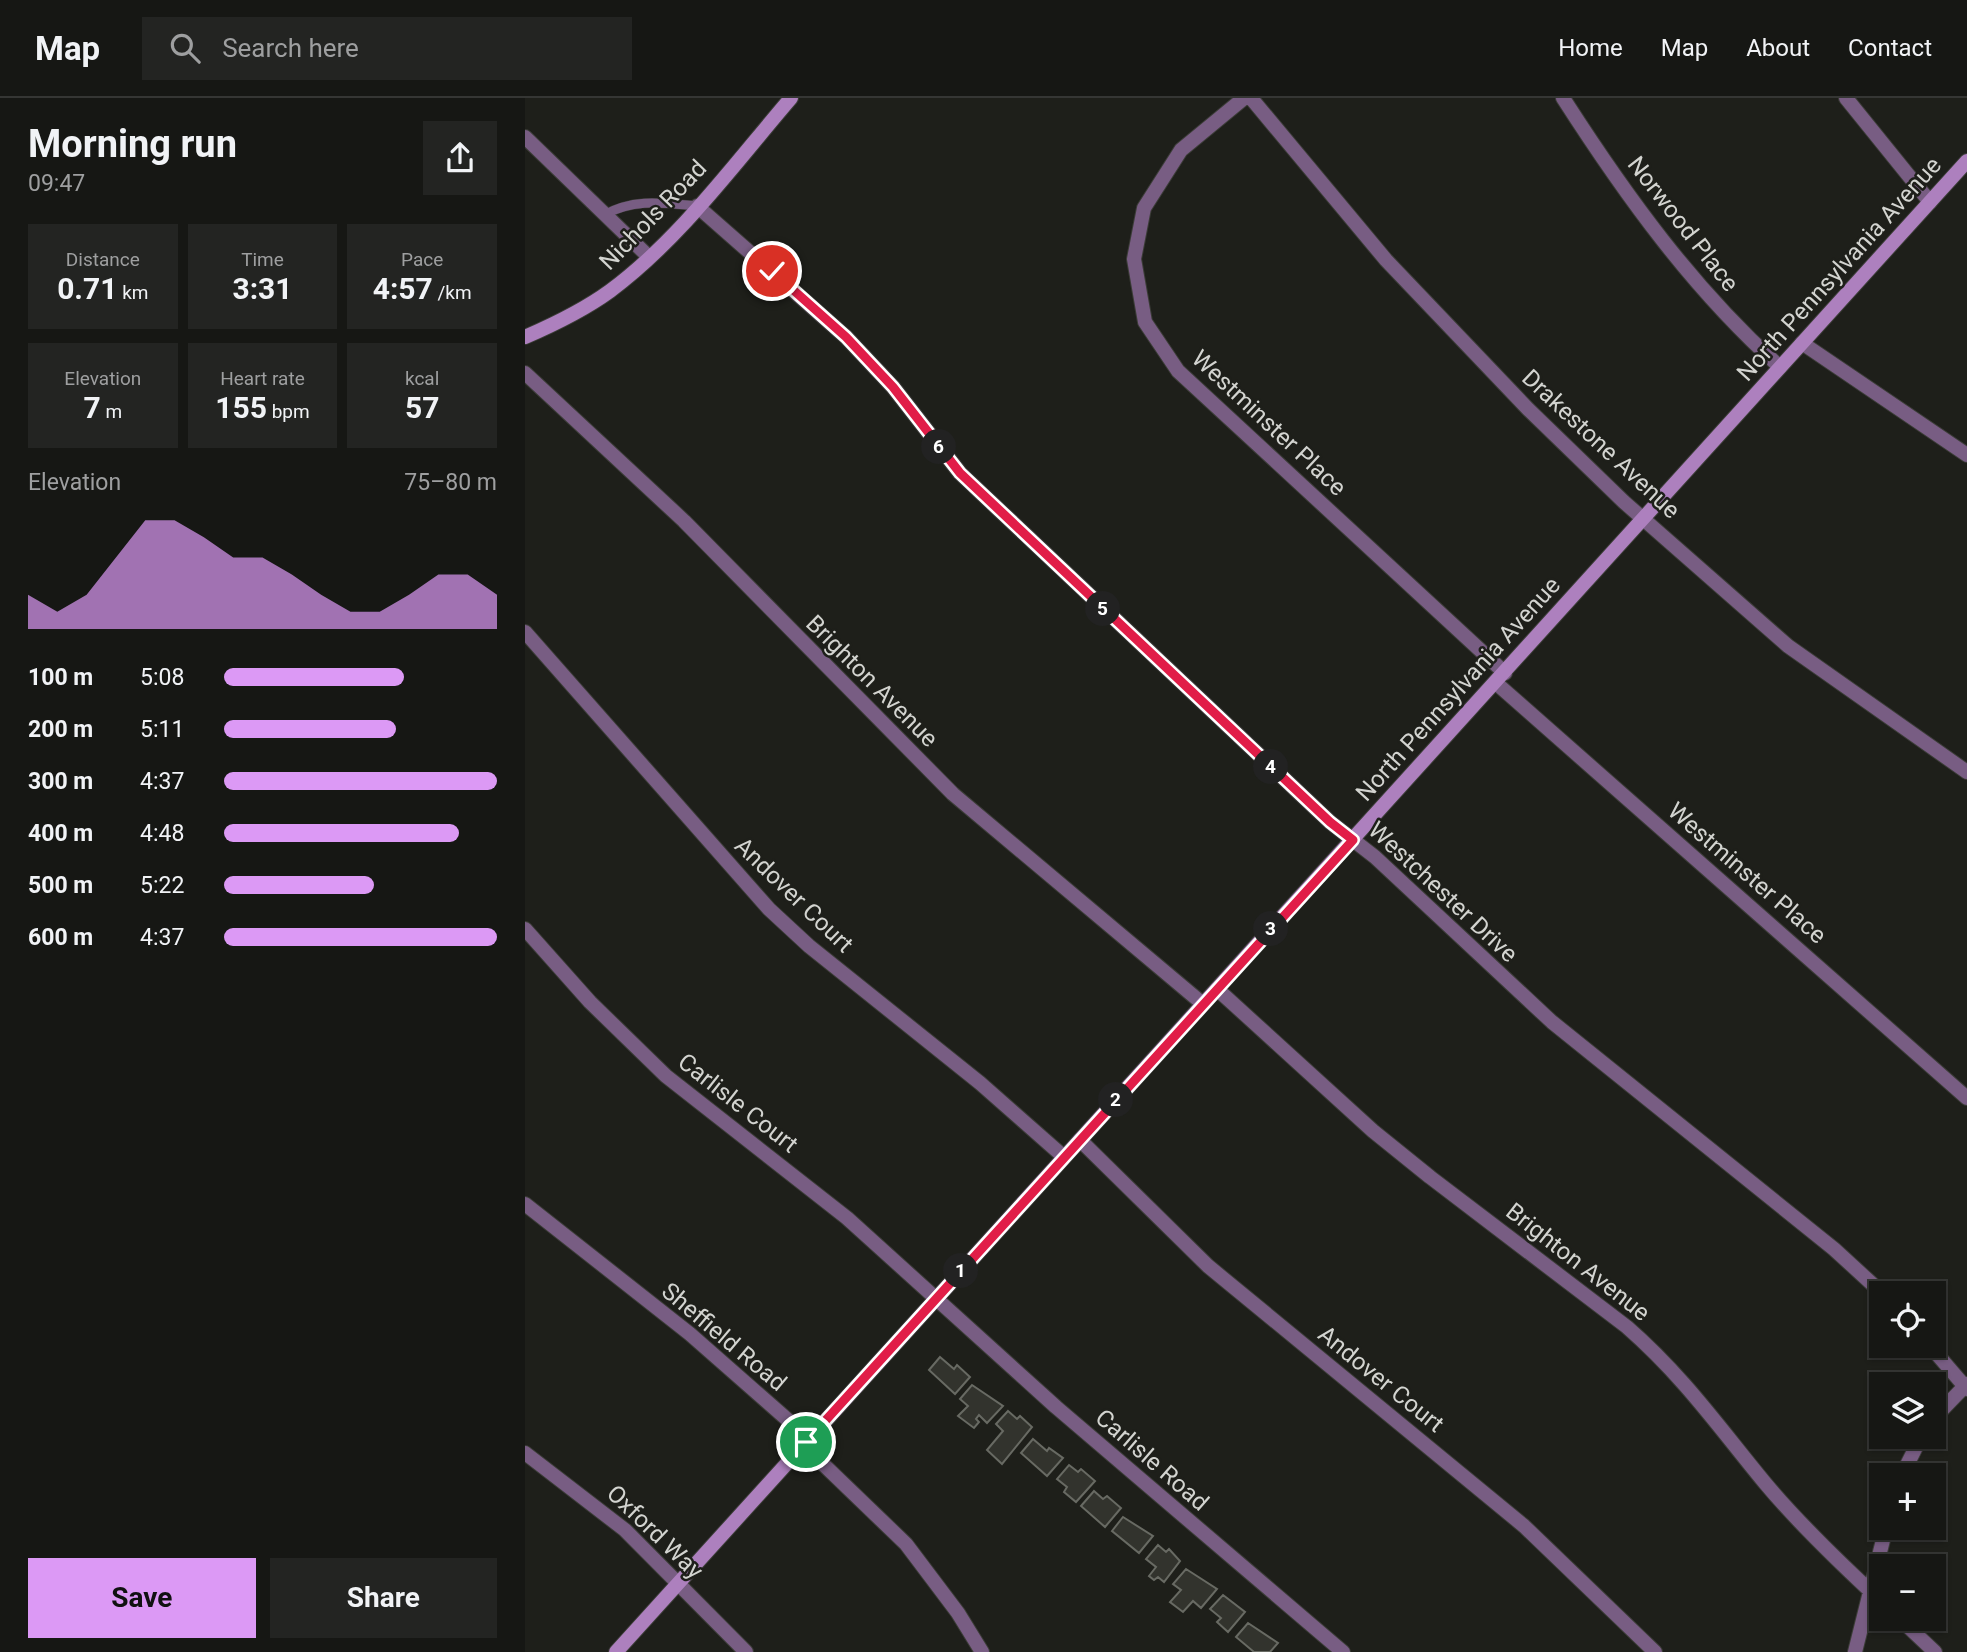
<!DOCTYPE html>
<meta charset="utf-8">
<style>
body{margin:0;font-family:Roboto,sans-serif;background:#232422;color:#f1f3f6;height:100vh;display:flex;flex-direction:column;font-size:26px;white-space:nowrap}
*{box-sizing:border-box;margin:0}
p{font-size:23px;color:#9e9fa0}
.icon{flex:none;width:38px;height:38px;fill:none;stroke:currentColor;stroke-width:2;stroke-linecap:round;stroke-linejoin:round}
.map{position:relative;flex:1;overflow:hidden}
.drawer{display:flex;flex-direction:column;background:#161714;width:525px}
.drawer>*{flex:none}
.tools{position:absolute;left:1344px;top:1183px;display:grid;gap:14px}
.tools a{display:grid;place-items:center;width:77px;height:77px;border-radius:0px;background:#161714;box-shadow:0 2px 5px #0004,0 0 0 2px #353634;font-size:35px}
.pin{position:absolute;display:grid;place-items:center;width:60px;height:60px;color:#fff;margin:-30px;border:4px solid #fff;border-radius:50%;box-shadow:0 2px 7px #0007}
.km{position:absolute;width:35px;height:35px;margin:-18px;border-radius:50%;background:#222;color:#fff;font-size:19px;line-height:35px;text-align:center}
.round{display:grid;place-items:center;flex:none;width:74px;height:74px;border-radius:0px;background:#232422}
.headline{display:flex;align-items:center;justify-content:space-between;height:119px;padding:0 28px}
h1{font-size:38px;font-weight:700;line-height:52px}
.figures{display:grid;grid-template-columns:repeat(3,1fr);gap:10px;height:119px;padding:7px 28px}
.figures div{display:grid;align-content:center;border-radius:0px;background:#232422;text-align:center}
.figures b{font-size:30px;font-weight:700}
.figures small{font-size:19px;font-weight:400}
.figures p{font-size:19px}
.chart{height:196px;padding:14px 28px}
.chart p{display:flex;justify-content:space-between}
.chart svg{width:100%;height:126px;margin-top:7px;fill:#dc99f5;opacity:.7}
.primary-button{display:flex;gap:14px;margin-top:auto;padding:14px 28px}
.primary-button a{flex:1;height:80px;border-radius:0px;background:#dc99f5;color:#111;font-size:28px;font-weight:700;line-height:80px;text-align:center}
.primary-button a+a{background:#232422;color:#f1f3f6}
ul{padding:0 28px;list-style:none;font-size:23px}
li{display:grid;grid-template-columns:112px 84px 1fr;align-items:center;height:52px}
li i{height:18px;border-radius:9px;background:#dc99f5}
header{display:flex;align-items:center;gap:42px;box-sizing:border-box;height:98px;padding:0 35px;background:#161714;border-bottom:2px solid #353634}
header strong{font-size:33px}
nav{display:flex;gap:38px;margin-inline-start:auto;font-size:24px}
.search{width:490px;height:63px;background:#232422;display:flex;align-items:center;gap:18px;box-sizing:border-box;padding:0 24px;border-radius:0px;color:#9e9fa0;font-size:26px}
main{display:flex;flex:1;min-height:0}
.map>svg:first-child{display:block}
.building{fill:#32332d;stroke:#686a63;stroke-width:2}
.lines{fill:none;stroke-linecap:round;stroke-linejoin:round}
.lane-casing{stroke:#3b3c37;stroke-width:10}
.street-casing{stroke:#3b3c37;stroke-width:16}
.secondary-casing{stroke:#3b3c37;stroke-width:16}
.lane{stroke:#785d83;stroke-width:9}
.street{stroke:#785d83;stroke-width:14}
.secondary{stroke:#ad80be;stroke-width:14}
.route-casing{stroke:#fff;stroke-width:14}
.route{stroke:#e11d48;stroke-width:9}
.labels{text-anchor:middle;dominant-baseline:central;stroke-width:5;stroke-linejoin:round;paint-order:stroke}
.street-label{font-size:24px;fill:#d3d4d0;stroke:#1e1f1a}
</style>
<header>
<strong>Map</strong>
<div class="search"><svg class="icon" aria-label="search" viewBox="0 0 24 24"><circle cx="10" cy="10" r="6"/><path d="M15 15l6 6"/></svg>Search here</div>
<nav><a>Home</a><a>Map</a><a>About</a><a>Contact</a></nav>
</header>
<main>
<section class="drawer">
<div class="headline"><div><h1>Morning run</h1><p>09:47</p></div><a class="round"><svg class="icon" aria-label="share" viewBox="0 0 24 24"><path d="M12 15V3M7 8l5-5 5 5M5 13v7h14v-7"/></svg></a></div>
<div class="figures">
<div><p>Distance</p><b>0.71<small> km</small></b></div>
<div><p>Time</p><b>3:31</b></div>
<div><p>Pace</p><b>4:57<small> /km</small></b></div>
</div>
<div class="figures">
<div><p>Elevation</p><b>7<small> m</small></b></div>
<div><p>Heart rate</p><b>155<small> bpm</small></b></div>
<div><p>kcal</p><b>57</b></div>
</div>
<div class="chart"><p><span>Elevation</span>75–80 m</p>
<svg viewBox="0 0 160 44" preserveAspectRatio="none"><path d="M0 44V32L10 38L20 32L30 19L40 6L50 6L60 12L70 19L80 19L90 25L100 32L110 38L120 38L130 32L140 25L150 25L160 32V44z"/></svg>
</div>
<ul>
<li><b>100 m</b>5:08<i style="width:66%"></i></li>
<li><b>200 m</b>5:11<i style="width:63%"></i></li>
<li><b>300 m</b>4:37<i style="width:100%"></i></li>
<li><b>400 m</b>4:48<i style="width:86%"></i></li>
<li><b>500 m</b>5:22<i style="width:55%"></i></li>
<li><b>600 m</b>4:37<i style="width:100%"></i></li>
</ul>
<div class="primary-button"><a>Save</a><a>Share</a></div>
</section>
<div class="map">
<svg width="1442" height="1554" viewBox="0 0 1442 1554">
<rect width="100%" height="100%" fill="#1e1f1a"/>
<!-- building -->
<path class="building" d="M415 1259 429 1271 432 1267 445 1279 430 1296 404 1272Z
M447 1287 478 1308 462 1325 454 1317 451 1321 454 1324 449 1330 433 1318 443 1308 435 1301Z
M483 1313 492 1321 495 1318 507 1329 477 1366 462 1352 478 1333 471 1326Z
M508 1341 522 1353 524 1350 538 1360 522 1378 496 1355Z
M544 1367 553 1374 556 1371 570 1383 551 1404 539 1394 542 1389 532 1381Z
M569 1393 578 1401 582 1398 596 1410 580 1429 556 1408Z
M598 1419 628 1438 614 1455 587 1433Z
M633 1447 641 1454 644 1451 655 1463 639 1484 633 1479 629 1482 624 1478 631 1469 621 1461Z
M661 1471 692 1491 676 1510 668 1503 658 1514 645 1504 656 1492 648 1486Z
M698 1497 720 1514 703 1534 692 1524 696 1520 685 1511Z
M723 1525 753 1545 745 1554H729L711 1539Z"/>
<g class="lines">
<!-- lane casing -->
<g class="lane-casing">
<path id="lane" d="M79 117C109 100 138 105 172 108"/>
</g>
<!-- street casing -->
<g class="street-casing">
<path id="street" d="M719 0 656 52 619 110 609 161 620 224 653 273 980 575
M726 0 861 162 1003 311 1099 404 1263 548 1442 674
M1038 0C1101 98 1168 191 1255 269
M1321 0 1405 104
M0 39 124 159
M172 108 321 239 368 289 435 375 805 724 850 759 1027 924 1309 1151 1357 1195
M1277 245 1442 357
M0 275 159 423 428 696 678 906
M0 534 244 811 284 848 455 985 539 1059
M971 585 1442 1000
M0 831 65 904 141 978 322 1120 531 1309 818 1554
M692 891 848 1033 905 1079 1102 1229C1159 1279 1193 1328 1240 1385 1275 1427 1316 1466 1356 1503
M555 1042 683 1168 999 1428 1130 1554
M0 1106 165 1236 264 1323 299 1367 381 1446 433 1515 457 1554
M1405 1248 1442 1291
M1409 1320 1442 1286
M0 1355 100 1432 221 1554
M1377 1377 1396 1339
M1375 1521 1410 1554
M1330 1554 1361 1430"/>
</g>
<!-- secondary casing -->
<g class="secondary-casing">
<path id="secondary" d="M0 239C30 226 59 212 85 193 155 141 210 65 266 0
M91 1554 1442 63"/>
</g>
<!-- lane -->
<use href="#lane" class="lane"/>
<!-- street -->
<use href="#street" class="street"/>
<!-- secondary -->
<use href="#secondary" class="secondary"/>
</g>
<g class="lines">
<!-- route casing -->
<g class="route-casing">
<path id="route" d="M247 173 321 239 368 289 435 375 805 724 828 742 281 1344"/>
</g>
<!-- route -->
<use href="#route" class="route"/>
</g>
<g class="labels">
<!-- street labels -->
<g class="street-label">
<text transform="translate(128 117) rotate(-46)">Nichols Road</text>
<text transform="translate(1158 126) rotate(52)">Norwood Place</text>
<text transform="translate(1314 171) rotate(-48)">North Pennsylvania Avenue</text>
<text transform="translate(744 325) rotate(43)">Westminster Place</text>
<text transform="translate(1076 346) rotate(43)">Drakestone Avenue</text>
<text transform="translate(347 583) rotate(45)">Brighton Avenue</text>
<text transform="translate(933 591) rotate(-48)">North Pennsylvania Avenue</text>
<text transform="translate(1222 775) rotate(41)">Westminster Place</text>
<text transform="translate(918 794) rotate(43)">Westchester Drive</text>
<text transform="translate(269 797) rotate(44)">Andover Court</text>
<text transform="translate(213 1005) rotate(38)">Carlisle Court</text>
<text transform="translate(1053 1164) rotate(38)">Brighton Avenue</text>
<text transform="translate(199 1239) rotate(40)">Sheffield Road</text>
<text transform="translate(856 1281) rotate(39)">Andover Court</text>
<text transform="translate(627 1362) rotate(41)">Carlisle Road</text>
<text transform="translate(130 1434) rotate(44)">Oxford Way</text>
</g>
</g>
</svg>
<div class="tools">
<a><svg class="icon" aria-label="locate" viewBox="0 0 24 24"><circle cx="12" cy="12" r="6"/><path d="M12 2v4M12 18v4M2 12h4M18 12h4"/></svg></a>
<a><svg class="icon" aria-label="layers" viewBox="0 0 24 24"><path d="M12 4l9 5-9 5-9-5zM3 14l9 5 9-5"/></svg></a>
<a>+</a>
<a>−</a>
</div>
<div class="pin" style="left:281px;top:1344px;background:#1e9e55"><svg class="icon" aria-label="arrive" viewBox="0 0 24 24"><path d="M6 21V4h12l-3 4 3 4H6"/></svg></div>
<div class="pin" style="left:247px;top:173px;background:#d93025"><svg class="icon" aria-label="check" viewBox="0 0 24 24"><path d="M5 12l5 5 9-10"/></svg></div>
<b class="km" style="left:436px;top:1173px">1</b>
<b class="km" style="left:591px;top:1002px">2</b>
<b class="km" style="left:746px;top:831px">3</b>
<b class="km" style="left:746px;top:669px">4</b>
<b class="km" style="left:578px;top:511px">5</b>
<b class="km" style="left:414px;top:349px">6</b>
</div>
</main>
